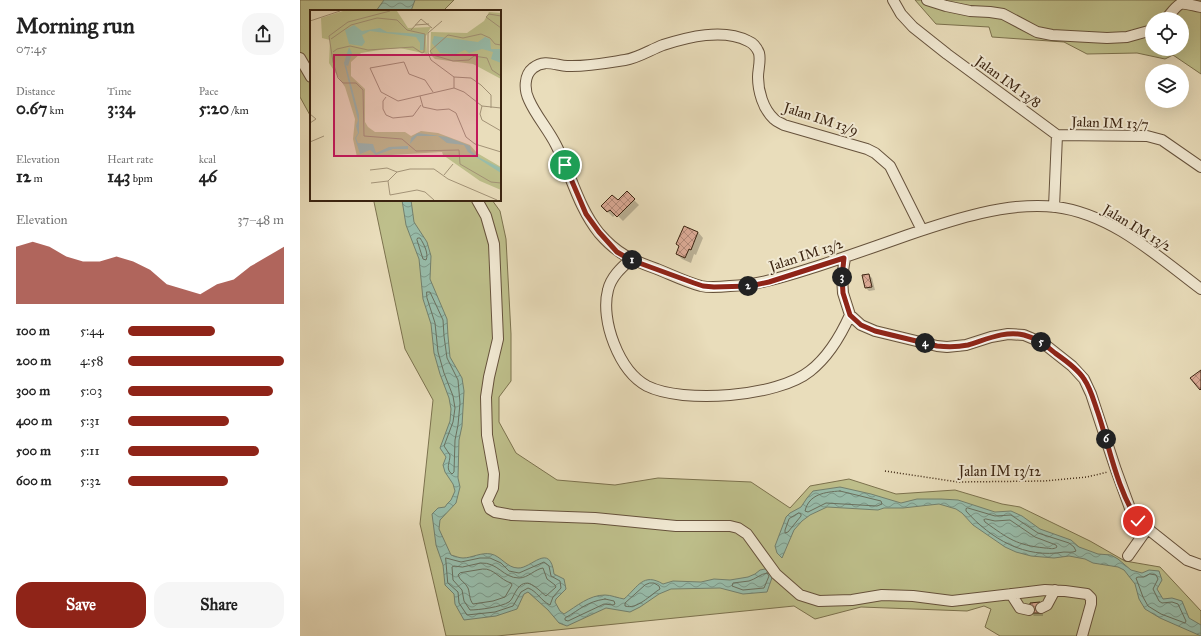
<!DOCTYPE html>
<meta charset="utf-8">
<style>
body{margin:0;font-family:"IM FELL Great Primer",serif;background:#f6f6f6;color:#222;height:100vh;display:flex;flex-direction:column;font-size:15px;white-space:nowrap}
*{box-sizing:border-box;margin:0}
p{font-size:13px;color:#767676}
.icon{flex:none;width:22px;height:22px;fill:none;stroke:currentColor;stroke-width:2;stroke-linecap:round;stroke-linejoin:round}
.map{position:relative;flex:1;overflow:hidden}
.sheet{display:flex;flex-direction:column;background:#fff;width:300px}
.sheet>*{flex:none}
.buttons{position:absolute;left:845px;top:12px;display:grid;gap:8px}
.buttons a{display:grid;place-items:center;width:44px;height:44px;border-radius:50%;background:#fff;box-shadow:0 4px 16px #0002;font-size:20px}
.pin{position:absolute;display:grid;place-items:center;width:34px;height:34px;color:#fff;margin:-17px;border:2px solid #fff;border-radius:50%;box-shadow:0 1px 4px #0007}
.km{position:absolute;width:20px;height:20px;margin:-10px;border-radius:50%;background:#222;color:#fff;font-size:11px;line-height:20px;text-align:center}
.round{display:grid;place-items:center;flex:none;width:42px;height:42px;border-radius:16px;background:#f6f6f6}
.summary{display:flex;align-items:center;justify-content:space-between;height:68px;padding:0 16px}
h1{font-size:22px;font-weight:800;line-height:30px}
.figures{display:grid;grid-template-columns:repeat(3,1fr);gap:6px;height:68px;padding:4px 16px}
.figures div{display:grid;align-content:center}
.figures b{font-size:17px;font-weight:800}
.figures small{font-size:11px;font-weight:400}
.figures p{font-size:11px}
.chart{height:112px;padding:8px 16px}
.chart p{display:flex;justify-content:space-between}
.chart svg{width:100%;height:72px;margin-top:4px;fill:#8f2418;opacity:.7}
.primary-button{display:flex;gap:8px;margin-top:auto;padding:8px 16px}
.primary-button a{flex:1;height:46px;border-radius:16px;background:#8f2418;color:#fff;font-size:16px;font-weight:800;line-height:46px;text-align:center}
.primary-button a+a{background:#f6f6f6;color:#222}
ul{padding:0 16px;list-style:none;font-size:13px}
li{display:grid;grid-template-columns:64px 48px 1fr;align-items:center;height:30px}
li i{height:10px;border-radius:5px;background:#8f2418}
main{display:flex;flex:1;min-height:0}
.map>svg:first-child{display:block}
.green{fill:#bebf8b;stroke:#7c724e;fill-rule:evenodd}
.water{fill:url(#water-waves);stroke:#73806d}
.shadow{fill:#0003}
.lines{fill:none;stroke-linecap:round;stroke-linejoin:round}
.shore{stroke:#6a705e;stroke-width:1}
.building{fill:url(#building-cross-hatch);stroke:#3b2411}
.minor-casing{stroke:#66523c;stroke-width:12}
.path{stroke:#3b2411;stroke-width:1.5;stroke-dasharray:1 2;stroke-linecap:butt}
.minor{stroke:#f1e9d3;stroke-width:10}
.route-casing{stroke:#fff;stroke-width:8}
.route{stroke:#8f2418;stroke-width:5}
.labels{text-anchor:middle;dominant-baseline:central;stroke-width:4;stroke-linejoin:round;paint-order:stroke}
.street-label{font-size:14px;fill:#3b2411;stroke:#f1e9d3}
.inset-road{fill:none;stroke:#a39377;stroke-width:1}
.view{fill:#c2185b;fill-opacity:0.15;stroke:#c2185b;stroke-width:2}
.inset-edge{fill:none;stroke:#3b2411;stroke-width:2}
</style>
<main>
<section class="sheet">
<div class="summary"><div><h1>Morning run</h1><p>07:45</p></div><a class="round"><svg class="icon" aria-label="share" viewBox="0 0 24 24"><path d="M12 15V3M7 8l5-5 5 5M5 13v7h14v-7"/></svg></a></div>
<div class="figures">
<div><p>Distance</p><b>0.67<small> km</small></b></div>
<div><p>Time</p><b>3:34</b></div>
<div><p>Pace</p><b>5:20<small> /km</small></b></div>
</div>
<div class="figures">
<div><p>Elevation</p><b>12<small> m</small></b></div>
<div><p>Heart rate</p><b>143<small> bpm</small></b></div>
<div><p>kcal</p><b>46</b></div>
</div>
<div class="chart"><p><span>Elevation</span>37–48 m</p>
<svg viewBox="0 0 160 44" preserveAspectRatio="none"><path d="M0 44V9L10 6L20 9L30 15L40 18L50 18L60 15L70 18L80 23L90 32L100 35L110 38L120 32L130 29L140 21L150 15L160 9V44z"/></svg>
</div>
<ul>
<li><b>100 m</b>5:44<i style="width:56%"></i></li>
<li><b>200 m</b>4:58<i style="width:100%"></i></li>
<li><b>300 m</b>5:03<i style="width:93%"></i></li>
<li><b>400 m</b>5:31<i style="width:65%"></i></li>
<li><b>500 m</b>5:11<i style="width:84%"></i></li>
<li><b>600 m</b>5:32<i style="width:64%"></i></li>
</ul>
<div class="primary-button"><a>Save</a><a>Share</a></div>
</section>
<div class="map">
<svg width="901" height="636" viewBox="0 0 901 636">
<defs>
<pattern id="water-waves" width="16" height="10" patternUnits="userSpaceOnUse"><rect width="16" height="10" fill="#98bdab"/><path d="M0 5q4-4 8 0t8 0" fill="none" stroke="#7d998a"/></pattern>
<pattern id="building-cross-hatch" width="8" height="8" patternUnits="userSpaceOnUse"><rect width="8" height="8" fill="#dbaa96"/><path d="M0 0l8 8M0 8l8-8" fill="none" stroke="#b38a79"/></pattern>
</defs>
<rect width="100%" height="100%" fill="#e9ddbb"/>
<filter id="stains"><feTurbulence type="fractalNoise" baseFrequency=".005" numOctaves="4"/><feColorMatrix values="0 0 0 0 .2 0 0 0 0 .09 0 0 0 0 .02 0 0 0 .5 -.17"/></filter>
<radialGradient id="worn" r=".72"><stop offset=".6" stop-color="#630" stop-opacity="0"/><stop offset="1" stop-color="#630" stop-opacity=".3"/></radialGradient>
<!-- green -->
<path class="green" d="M0 0H154L143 11H11V117L0 97Z
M615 0H901V74L873 55 865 59 837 53 787 54 764 42 692 37 689 27 636 24ZM852 19H882V49H852Z
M72 200H192L200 211 206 239 211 334V381L199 397V422L216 453 257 480 315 485 358 478 451 482 490 508 510 486 549 479 596 494 655 490 702 504 720 507 790 541 825 561 860 567 901 611V636H700L685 627 691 609 684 606 667 611 561 607 515 619 494 606 197 636H146L120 524 133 400 105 349 74 202Z"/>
<!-- water -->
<path class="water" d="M84 0H115L111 11H76Z
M102 200H111L114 222 127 242 131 256 130 279 147 319 148 336 150 357 162 378 164 391 162 426 159 440 158 478 160 487 156 503 140 520 139 529 151 555C155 556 159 558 163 558 172 558 181 552 191 554 201 556 207 568 218 568 231 569 250 541 254 574L264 579 266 589 256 599 255 602 260 611 264 614C277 606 289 595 305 595 311 595 318 598 324 599 338 587 343 572 363 584L373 581 401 582 414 579 430 580 448 577 455 574 460 570 470 568 474 572 467 592 443 594 420 588 371 589 359 594 340 607 330 612 306 608 267 626 259 623 248 610 228 592 224 594 217 609 196 616 164 620 155 604 154 594 145 585 143 565 136 545 132 514 138 508 145 507 147 504 151 500 155 491 153 484 145 472 143 465 146 457 140 448 150 421 151 409 149 398 140 374 134 353 131 324 123 299 119 259 106 225Z
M540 487 571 494 601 503 617 499H641L658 500 695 512 711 511 722 516 740 529 771 540 779 547 798 554 811 555 818 559 831 570 842 573 849 570 859 571 862 580 857 589 863 599 872 598 882 601 889 618 901 625V636L860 618 845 609 839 599 835 584 824 570 818 567 793 563 785 559 769 556 754 558 731 556 716 552 705 547 673 525 662 513 656 509 639 504 603 508H584L578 510 527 507 510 515 502 521 494 530 482 558 477 553 475 546 486 517 490 513 501 507 507 498 513 491Z"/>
<!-- shadow -->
<path class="shadow" d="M327 193 339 205 323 221 316 214 313 217 302 206 318 202Z
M398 232 403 238 396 255 394 254 391 263 382 259 377 254Z
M569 275 572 278 575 290 569 291 566 288Z
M743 607V616H734L731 613Z"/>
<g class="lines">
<!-- shore -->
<path class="shore" d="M118 238H120C124 244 129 254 126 260L123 259 117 240Z
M127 292H130L143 320 144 336 147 358 158 380 160 403 158 425 155 440 154 472 152 474C145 469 150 463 150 455L144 446 153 422 155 408 153 396 144 373 138 352 135 323 127 298Z
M540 491 581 501 582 504 577 506 526 503 508 512 505 511C509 494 525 492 540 491Z
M668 508 695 516 711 515 738 533 769 543 774 547 776 551C772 553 768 552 764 552 725 559 691 539 666 511V509Z
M499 513 501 514V516L488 532 485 533V530L489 519Z
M686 519 695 521 710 520 735 537 756 545 757 547C753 550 750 548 745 548 716 545 709 539 685 522L684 520Z
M146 558 161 562 180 558H190L201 563 209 571 219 573 244 562 249 566 251 576 260 581 261 588 253 597 250 605C241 601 237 591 228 588L221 592 213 606 195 612 167 615 159 603 158 592 148 583Z
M181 563C198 562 203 578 219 578 228 578 235 569 243 568L247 579 255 585 256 587 246 596C237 589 226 574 216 591 214 594 212 600 209 602 201 607 179 610 170 610L164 601 162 590 153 580 152 567 154 566 162 567Z
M183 569C194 568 200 580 211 583L212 585 205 597 193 601 173 604C169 599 170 594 168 588 166 583 160 581 158 575L160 573Z
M467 573 469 576 464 588 443 590 432 586 433 583C438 582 444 582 449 581 456 579 460 574 467 573Z
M850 574 856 575 858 579 853 589 859 601 862 603 872 602 878 604 886 621 885 623 861 614 848 606 843 597 836 578 838 577H843Z
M350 583H354L359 586 360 589C350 595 337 610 325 606V603L345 585Z
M305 599 314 601 315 604 313 605 304 604 268 621 265 620V618C281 609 286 602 305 599Z"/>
</g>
<!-- building -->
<path class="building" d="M327 191 335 199 317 217 310 210 307 212 301 206 312 195 318 200Z
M384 226 398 232 391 250 389 249 385 258 376 254 379 246 376 244Z
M569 274 572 287 565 288 562 275Z
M901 370V389L900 390 890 378Z
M740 602V613H730V603Z"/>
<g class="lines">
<!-- minor casing -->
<g class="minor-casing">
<path id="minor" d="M593 0 601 14 613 27 647 54 757 135 754 207
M627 0 646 6 670 11 690 12 703 14 737 32 752 35 807 38 827 37 852 30
M866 19C882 0 877 2 901 7
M0 58 11 77
M757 135 847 136 862 140 901 167
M177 200 186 216 194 244 198 339 189 377 186 397 187 435 194 474 193 488 187 501 190 509 195 512 212 515 295 518 376 526H430L438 528 447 534 476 574 500 595 519 601 552 600 582 595 613 596 652 601 745 590 765 591 787 594 791 598V604L782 636
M622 230 590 166 575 153 567 149 484 125C481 123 477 122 474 119 463 109 458 91 458 77 458 69 461 61 459 53 457 48 453 43 448 41 423 28 388 37 363 45 350 50 338 58 325 60 306 63 286 67 267 66 255 65 244 59 233 68 224 75 224 90 229 100 236 116 248 129 256 145 271 174 278 207 299 233 318 255 332 260 357 269 372 275 386 282 401 286 410 288 421 287 430 286 460 285 486 276 515 267 546 257 577 246 608 235 652 220 709 201 756 207 812 214 857 256 901 289
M545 258 542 277 543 293 550 315 561 325 575 331 637 346 647 347 666 345 691 337 708 334 724 335 743 343 772 366 784 379 791 394 816 470 831 511 838 521 887 560 901 565
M331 259C321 268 311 277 308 290 300 320 319 371 347 386 383 404 478 397 510 371 528 357 541 335 550 315
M828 556 847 529
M711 594 720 608 729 610
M741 608 747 605 755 590"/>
</g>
<!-- path -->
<path class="path" d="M585 471 658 482 744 481 787 477 808 472"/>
<!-- minor -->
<use href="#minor" class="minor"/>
</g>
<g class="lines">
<!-- route casing -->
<g class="route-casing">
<path id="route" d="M265 165 286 214 299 232 317 252 331 260 394 283 403 286 414 287 450 286 469 282 544 258 542 277 543 293 550 315 561 325 575 331 637 346C647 347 658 347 668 345 685 340 705 330 724 335 736 338 746 345 755 353 765 360 778 369 784 379 791 389 794 402 798 413 810 449 817 489 838 521"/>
</g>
<!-- route -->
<use href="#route" class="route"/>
</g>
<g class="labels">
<!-- street labels -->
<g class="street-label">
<text transform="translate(708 82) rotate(36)">Jalan IM 13/8</text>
<text transform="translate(521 119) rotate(18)">Jalan IM 13/9</text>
<text transform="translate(810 123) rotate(2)">Jalan IM 13/7</text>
<text transform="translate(837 228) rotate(31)">Jalan IM 13/2</text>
<text transform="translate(506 255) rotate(-18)">Jalan IM 13/2</text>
<text x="700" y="471">Jalan IM 13/12</text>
</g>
</g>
<!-- overview -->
<g transform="translate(10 10)">
<rect width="191" height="191" fill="#e9ddbb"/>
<path d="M33 1H87L98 18 121 17 116 26 117 44 90 38 76 39 51 43 41 52V66L55 79V112L58 117 65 122H95L101 126 111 121 128 123 160 135 167 143 191 157V180L170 171 133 145 132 142 47 147 43 129 45 109 35 77 19 53 20 30 12 28 11 8ZM179 2 191 3V69L163 54 125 49 120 44 121 22 157 23 174 11Z" fill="#bebf8b"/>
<path d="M44 15 52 21 70 18 77 22 115 24 114 40H110V33L106 27 60 21 52 25 55 32 52 36 39 34 35 20ZM124 26 168 32 175 27 180 29 181 39H191V53L181 49 183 42 172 39 159 43 155 40 146 44 130 43 122 33ZM39 37 42 43 38 56 36 55 49 105V123L46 128 48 133 63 134 66 143 79 137 98 136V139H83L66 145 60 140 50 144 45 128 48 123 46 116 48 110 34 53ZM108 123 137 127 160 136 161 141 170 148 191 158V163L158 142 154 135 137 133 128 126H107L100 134 101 128Z" fill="#98bdab"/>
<path class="inset-road" d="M80 1 38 12 19 26 23 52 28 68 33 73H46L53 80 54 126 92 129 106 141 149 140 150 154 181 172 191 173M191 6 179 4 176 7 191 18M0 11 30 1M132 11 118 23V43L121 50 144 67V78M105 15 119 14M101 20 111 9 122 18M21 29 41 15 67 8 87 10 97 20 115 24 114 42 112 43 103 37 58 40 40 36 27 39 23 42M191 35 185 34 180 28 171 24 153 28 138 25 120 41 123 45 143 51 159 50 164 46 177 48 182 60 191 66M144 67 161 68 171 75 181 85V98M123 82 115 70 99 64 94 52 60 58 71 82 88 91 144 78 154 82 172 96 191 98M110 86 113 97 127 100 139 99 146 103 156 127 165 134 191 142M76 87 73 91V99L76 105 83 108 103 106 111 95M172 96 170 104 172 110 191 121M0 104 6 109 0 113M0 132 14 126M60 160 77 158 87 162M134 165 143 154M61 173 78 171M124 190 115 182 107 180 80 185 78 171 87 162 100 159H124L138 169 187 190"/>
<path class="view" d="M24 45H167V146H24Z"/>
<rect width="191" height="191" class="inset-edge"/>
</g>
<rect width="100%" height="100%" filter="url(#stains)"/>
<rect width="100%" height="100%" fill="url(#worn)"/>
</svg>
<div class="buttons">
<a><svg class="icon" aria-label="locate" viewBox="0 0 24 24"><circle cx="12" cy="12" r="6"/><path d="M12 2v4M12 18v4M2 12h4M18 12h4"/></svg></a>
<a><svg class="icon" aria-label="layers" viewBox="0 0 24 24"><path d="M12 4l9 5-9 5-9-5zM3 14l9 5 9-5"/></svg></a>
</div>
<div class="pin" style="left:265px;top:165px;background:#1e9e55"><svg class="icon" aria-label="arrive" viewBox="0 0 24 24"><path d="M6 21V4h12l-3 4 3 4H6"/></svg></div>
<div class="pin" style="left:838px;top:521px;background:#d93025"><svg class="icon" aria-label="check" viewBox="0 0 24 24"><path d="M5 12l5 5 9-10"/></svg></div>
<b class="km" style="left:332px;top:260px">1</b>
<b class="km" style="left:448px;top:286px">2</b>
<b class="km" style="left:542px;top:277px">3</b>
<b class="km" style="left:625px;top:343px">4</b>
<b class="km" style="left:741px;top:342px">5</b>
<b class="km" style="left:806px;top:439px">6</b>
</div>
</main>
